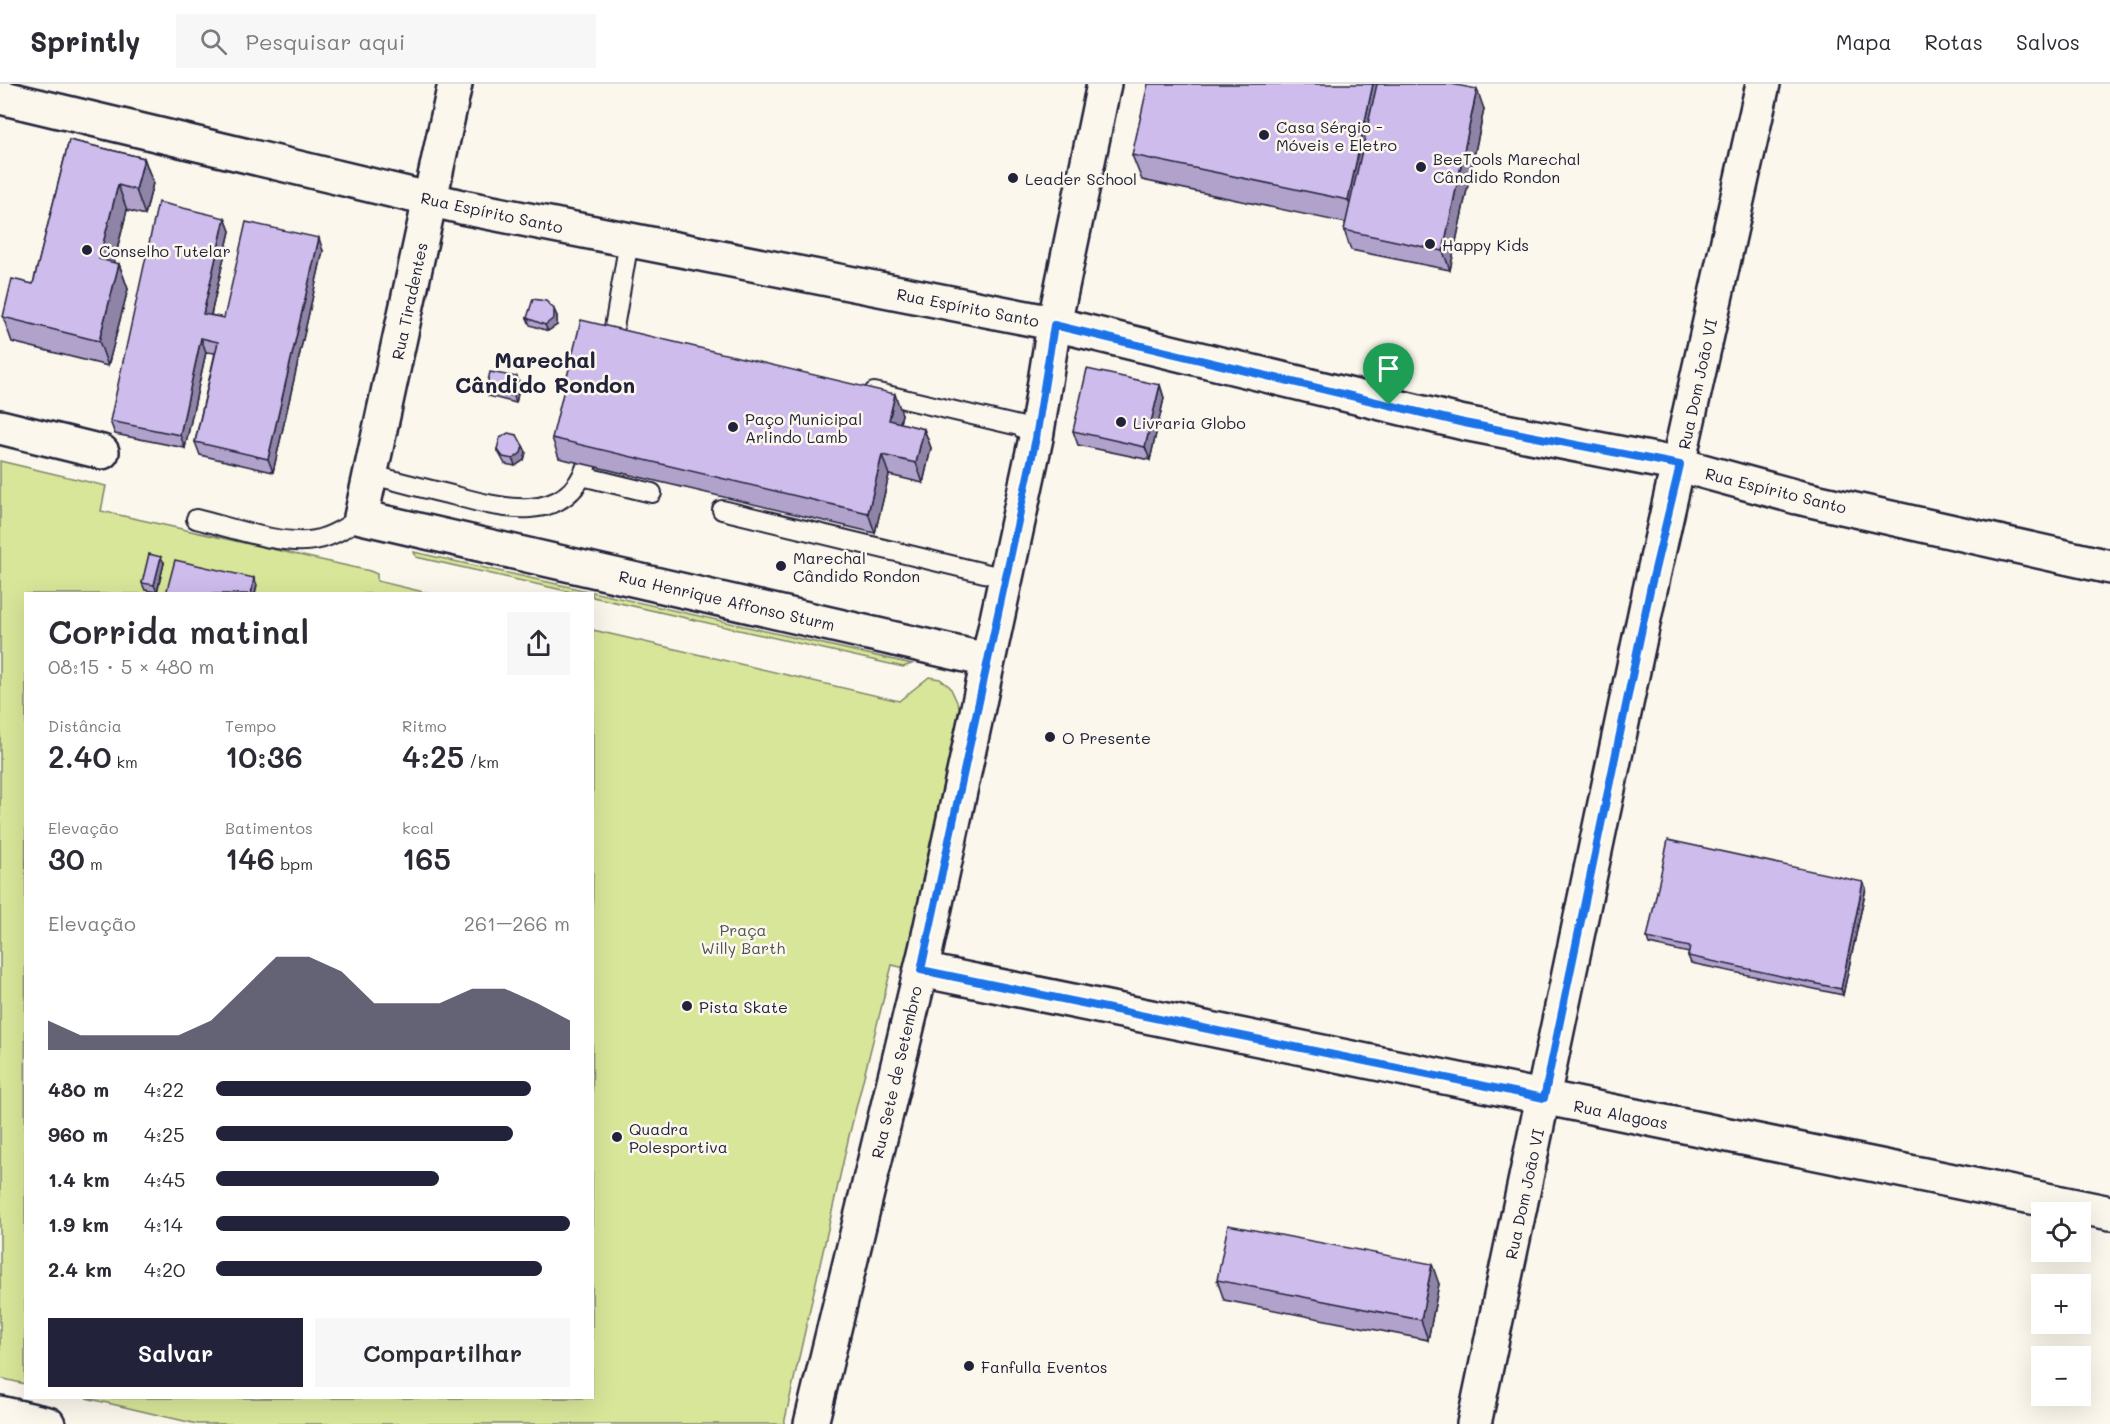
<!DOCTYPE html>
<html lang="pt">
<meta charset="utf-8">
<style>
body{margin:0;font-family:Mali,sans-serif;background:#f7f7f7;color:#2b2b33;height:100vh;display:flex;flex-direction:column;font-size:22px;white-space:nowrap}
*{box-sizing:border-box;margin:0}
p{font-size:20px;color:#7c7c81}
.icon{flex:none;width:33px;height:33px;fill:none;stroke:currentColor;stroke-width:2;stroke-linecap:round;stroke-linejoin:round}
.map{position:relative;flex:1;overflow:hidden}
.sheet{position:absolute;left:24px;top:508px;width:570px;height:807px;display:flex;flex-direction:column;background:#fff;border-radius:0px;box-shadow:0 6px 24px #0002}
.sheet>*{flex:none}
.fabs{position:absolute;left:2031px;top:1118px;display:grid;gap:12px}
.fabs a{display:grid;place-items:center;width:60px;height:60px;border-radius:0px;background:#fff;box-shadow:0 6px 24px #0002;font-size:30px}
.pin{position:absolute;display:grid;place-items:center;width:51px;height:51px;color:#fff;margin:-62px -26px;border-radius:50% 50% 50% 0;rotate:-45deg;box-shadow:0 0 6px #0007}
.pin .icon{rotate:45deg}
.round{display:grid;place-items:center;flex:none;width:63px;height:63px;border-radius:0px;background:#f7f7f7}
.head{display:flex;align-items:center;justify-content:space-between;height:102px;padding:0 24px}
h1{font-size:33px;font-weight:600;line-height:45px}
.metrics{display:grid;grid-template-columns:repeat(3,1fr);gap:9px;height:102px;padding:6px 24px}
.metrics div{display:grid;align-content:center}
.metrics b{font-size:30px;font-weight:600}
.metrics small{font-size:16px;font-weight:400}
.metrics p{font-size:16px}
.chart{height:168px;padding:12px 24px}
.chart p{display:flex;justify-content:space-between}
.chart svg{width:100%;height:108px;margin-top:6px;fill:#22223b;opacity:.7}
.primary-button{display:flex;gap:12px;margin-top:auto;padding:12px 24px}
.primary-button a{flex:1;height:69px;border-radius:0px;background:#22223b;color:#fff;font-size:24px;font-weight:600;line-height:69px;text-align:center}
.primary-button a+a{background:#f7f7f7;color:#2b2b33}
ul{padding:0 24px;list-style:none;font-size:20px}
li{display:grid;grid-template-columns:96px 72px 1fr;align-items:center;height:45px}
li i{height:15px;border-radius:8px;background:#22223b}
header{display:flex;align-items:center;gap:36px;box-sizing:border-box;height:84px;padding:0 30px;background:#fff;border-bottom:2px solid #e1e1e2}
header strong{font-size:28px}
nav{display:flex;gap:33px;margin-inline-start:auto;font-size:21px}
.search{width:420px;height:54px;background:#f7f7f7;display:flex;align-items:center;gap:15px;box-sizing:border-box;padding:0 21px;border-radius:0px;color:#7c7c81;font-size:22px}
.map>svg:first-child{display:block}
.green{fill:#d8e699;stroke:#7d846a;stroke-width:1.5}
.lines{fill:none;stroke-linecap:round;stroke-linejoin:round}
.service-casing{stroke:#22223b;stroke-width:22}
.minor-casing{stroke:#22223b;stroke-width:38}
.service{stroke:#fbf7ec;stroke-width:18}
.minor{stroke:#fbf7ec;stroke-width:33}
.wall{fill:#b1a2cc;stroke:#22223b;stroke-width:1.5}
.shaded-wall{fill:#9084a6;stroke:#22223b;stroke-width:1.5}
.building{fill:#cebced;stroke:#22223b;stroke-width:1.5}
.route-casing{stroke:#fff;stroke-width:12}
.route{stroke:#1a73e8;stroke-width:8}
.poi-dot{fill:#22223b;stroke:#fbf7ec;stroke-width:2}
.labels{text-anchor:middle;dominant-baseline:central;stroke-width:5;stroke-linejoin:round;paint-order:stroke}
.poi-label{font-size:16px;fill:#22223b;stroke:#fbf7ec;text-anchor:start}
.street-label{font-size:16px;fill:#22223b;stroke:#fbf7ec}
.park-label{font-size:16px;fill:#505352;stroke:#fbf7ec}
.district-label{font-size:22px;font-weight:bold;fill:#22223b;stroke:#fbf7ec}
</style>
<header>
<strong>Sprintly</strong>
<div class="search"><svg class="icon" aria-label="search" viewBox="0 0 24 24"><circle cx="10" cy="10" r="6"/><path d="M15 15l6 6"/></svg>Pesquisar aqui</div>
<nav><a>Mapa</a><a>Rotas</a><a>Salvos</a></nav>
</header>
<div class="map">
<svg width="2110" height="1340" viewBox="0 0 2110 1340">
<rect width="100%" height="100%" fill="#fbf7ec"/>
<filter id="ink" filterUnits="userSpaceOnUse"><feTurbulence type="fractalNoise" baseFrequency=".0167" numOctaves="2"/><feDisplacementMap in="SourceGraphic" scale="12" xChannelSelector="R" yChannelSelector="G"/><feConvolveMatrix kernelMatrix="1 2 1 2 8 2 1 2 1" color-interpolation-filters="sRGB"/></filter>
<g filter="url(#ink)">
<!-- green -->
<path class="green" d="M0 377 106 402 101 427 370 487 377 490V497L432 510H26L25 1300 0 1294Z
M414 468 912 580 903 583 593 513 592 510H580L416 473Z
M593 546 899 617 929 593 940 595 950 603 965 635 959 675 947 682 905 884 892 881 849 1052 784 1340H197L86 1314H592Z"/>
<g class="lines">
<!-- service casing -->
<g class="service-casing">
<path id="service" d="M611 261 629 157
M874 308 1019 342 1036 354
M371 391C398 397 425 405 452 411 499 424 566 443 587 380
M582 392 652 409
M722 426 1005 494
M196 435C230 443 281 462 315 456 332 453 348 442 361 433"/>
</g>
<!-- minor casing -->
<g class="minor-casing">
<path id="minor" d="M455 0 361 433 987 576
M0 13 462 123 1042 237 1464 339 1680 381 1797 413 2110 483
M0 343 102 368
M921 886 2110 1129
M0 1329 48 1340
M811 1340 926 865 1036 354 1054 241 1104 0
M1474 1340 1650 506 1763 0"/>
</g>
<!-- service -->
<use href="#service" class="service"/>
<!-- minor -->
<use href="#minor" class="minor"/>
</g>
<!-- wall -->
<path class="wall" d="M1484 25 1450 186 1351 166 1344 146 1346 139 1142 96 1132 71Z
M69 56 144 74 153 99 145 131 127 126 114 179 119 180 128 205 108 282 12 258 3 233 33 200Z
M225 134 230 147 211 231 224 234 323 167 273 388 200 371 195 358 215 269 206 268 185 364 115 350 110 337Z
M557 232V241L548 247 530 241 527 234Z
M520 300 516 319 488 312 486 305Z
M1160 301 1164 314 1150 376 1078 361 1073 347Z
M902 330 900 339 924 345 931 364 923 399 889 391 875 449 559 374 552 354Z
M523 362 526 368 524 376 515 382 505 380 500 371 497 365Z
M164 479 157 508 145 506 142 499Z
M1863 798 1866 804 1843 911 1691 879 1688 872 1689 869 1649 860 1647 854Z
M1217 1196 1439 1200 1428 1256 1224 1216Z"/>
<!-- shaded-wall -->
<path class="shaded-wall" d="M1373 0H1388L1358 141 1348 116Z
M1477 5 1484 25 1450 186 1443 167Z
M144 74 153 99 145 131 136 106Z
M118 101 127 126 108 201 99 175Z
M225 134 230 147 208 243 203 230Z
M319 154 323 167 273 388 268 375Z
M119 180 128 205 108 282 99 257Z
M554 225 557 232V241L548 247 545 241Z
M201 254 206 268 185 364 180 351Z
M517 293 520 300 516 319 514 312Z
M1160 301 1164 314 1150 376 1145 363Z
M895 310 902 330 896 356 889 336Z
M924 345 931 364 923 399 916 379Z
M523 362 526 368 524 376 515 382 513 375Z
M882 371 889 391 875 449 868 429Z
M161 473 164 479 157 508 154 501Z
M254 494 257 501 255 510H251Z
M1863 798 1866 804 1843 911 1841 905Z
M1432 1180 1439 1200 1428 1256 1421 1236Z"/>
<!-- building -->
<path class="building" d="M1148 0H1373L1348 116 1132 71Z
M1377 0H1451L1477 5 1443 167 1344 146Z
M69 56 144 74 136 106 118 101 99 175 119 180 99 257 3 233 12 195 33 200Z
M158 118 225 134 203 230 224 234 246 138 319 154 268 375 195 358 218 258 201 254 180 351 110 337Z
M533 215 546 217 554 225V234L545 241 527 234Z
M581 236 895 310 889 336 924 345 916 379 882 371 868 429 552 354Z
M1087 285 1160 301 1145 363 1073 347Z
M490 288 517 293 514 312 486 305Z
M508 349 517 351 523 362 521 369 513 375 503 373 497 365 500 354Z
M149 470 161 473 154 501 142 499Z
M175 476 254 494 251 510H166Z
M1668 756 1863 798 1841 905 1688 872 1690 863 1647 854Z
M1228 1141 1432 1180 1421 1236 1217 1196Z"/>
</g>
<g class="lines" filter="url(#ink)">
<!-- route casing -->
<g class="route-casing">
<path id="route" d="M1054 241 1464 339 1680 381 1650 506 1544 1014 921 886 1036 354Z"/>
</g>
<!-- route -->
<use href="#route" class="route"/>
</g>
<!-- markers -->
<g class="poi-dot">
<circle cx="1264" cy="51" r="6"/>
<circle cx="1421" cy="83" r="6"/>
<circle cx="1013" cy="94" r="6"/>
<circle cx="1430" cy="160" r="6"/>
<circle cx="87" cy="166" r="6"/>
<circle cx="1121" cy="338" r="6"/>
<circle cx="733" cy="343" r="6"/>
<circle cx="781" cy="482" r="6"/>
<circle cx="1050" cy="653" r="6"/>
<circle cx="687" cy="922" r="6"/>
<circle cx="617" cy="1053" r="6"/>
<circle cx="969" cy="1282" r="6"/>
</g>
<g class="labels">
<!-- poi labels -->
<g class="poi-label">
<text x="1276" y="42">Casa Sérgio -<tspan x="1276" dy="18">Móveis e Eletro</tspan></text>
<text x="1433" y="74">BeeTools Marechal<tspan x="1433" dy="18">Cândido Rondon</tspan></text>
<text x="1025" y="94">Leader School</text>
<text x="1442" y="160">Happy Kids</text>
<text x="99" y="166">Conselho Tutelar</text>
<text x="745" y="334">Paço Municipal<tspan x="745" dy="18">Arlindo Lamb</tspan></text>
<text x="1133" y="338">Livraria Globo</text>
<text x="793" y="473">Marechal<tspan x="793" dy="18">Cândido Rondon</tspan></text>
<text x="1062" y="653">O Presente</text>
<text x="699" y="922">Pista Skate</text>
<text x="629" y="1044">Quadra<tspan x="629" dy="18">Polesportiva</tspan></text>
<text x="981" y="1282">Fanfulla Eventos</text>
</g>
<!-- street labels -->
<g class="street-label">
<text transform="translate(492 128) rotate(12)">Rua Espírito Santo</text>
<text transform="translate(409 217) rotate(-78)">Rua Tiradentes</text>
<text transform="translate(968 223) rotate(11)">Rua Espírito Santo</text>
<text transform="translate(1697 300) rotate(-78)">Rua Dom João VI</text>
<text transform="translate(1776 406) rotate(14)">Rua Espírito Santo</text>
<text transform="translate(727 516) rotate(13)">Rua Henrique Affonso Sturm</text>
<text transform="translate(896 988) rotate(-77)">Rua Sete de Setembro</text>
<text transform="translate(1621 1030) rotate(11)">Rua Alagoas</text>
<text transform="translate(1524 1110) rotate(-78)">Rua Dom João VI</text>
</g>
<!-- park labels -->
<g class="park-label">
<text x="743" y="845">Praça<tspan x="743" dy="18">Willy Barth</tspan></text>
</g>
<!-- district labels -->
<g class="district-label">
<text x="545" y="275">Marechal<tspan x="545" dy="25">Cândido Rondon</tspan></text>
</g>
</g>
</svg>
<div class="fabs">
<a><svg class="icon" aria-label="locate" viewBox="0 0 24 24"><circle cx="12" cy="12" r="6"/><path d="M12 2v4M12 18v4M2 12h4M18 12h4"/></svg></a>
<a>+</a>
<a>−</a>
</div>
<div class="pin" style="left:1389px;top:321px;background:#1e9e55"><svg class="icon" aria-label="arrive" viewBox="0 0 24 24"><path d="M6 21V4h12l-3 4 3 4H6"/></svg></div>
<section class="sheet">
<div class="head"><div><h1>Corrida matinal</h1><p>08:15 · 5 × 480 m</p></div><a class="round"><svg class="icon" aria-label="share" viewBox="0 0 24 24"><path d="M12 15V3M7 8l5-5 5 5M5 13v7h14v-7"/></svg></a></div>
<div class="metrics">
<div><p>Distância</p><b>2.40<small> km</small></b></div>
<div><p>Tempo</p><b>10:36</b></div>
<div><p>Ritmo</p><b>4:25<small> /km</small></b></div>
</div>
<div class="metrics">
<div><p>Elevação</p><b>30<small> m</small></b></div>
<div><p>Batimentos</p><b>146<small> bpm</small></b></div>
<div><p>kcal</p><b>165</b></div>
</div>
<div class="chart"><p><span>Elevação</span>261–266 m</p>
<svg viewBox="0 0 160 44" preserveAspectRatio="none"><path d="M0 44V32L10 38L20 38L30 38L40 38L50 32L60 19L70 6L80 6L90 12L100 25L110 25L120 25L130 19L140 19L150 25L160 32V44z"/></svg>
</div>
<ul>
<li><b>480 m</b>4:22<i style="width:89%"></i></li>
<li><b>960 m</b>4:25<i style="width:84%"></i></li>
<li><b>1.4 km</b>4:45<i style="width:63%"></i></li>
<li><b>1.9 km</b>4:14<i style="width:100%"></i></li>
<li><b>2.4 km</b>4:20<i style="width:92%"></i></li>
</ul>
<div class="primary-button"><a>Salvar</a><a>Compartilhar</a></div>
</section>
</div>
